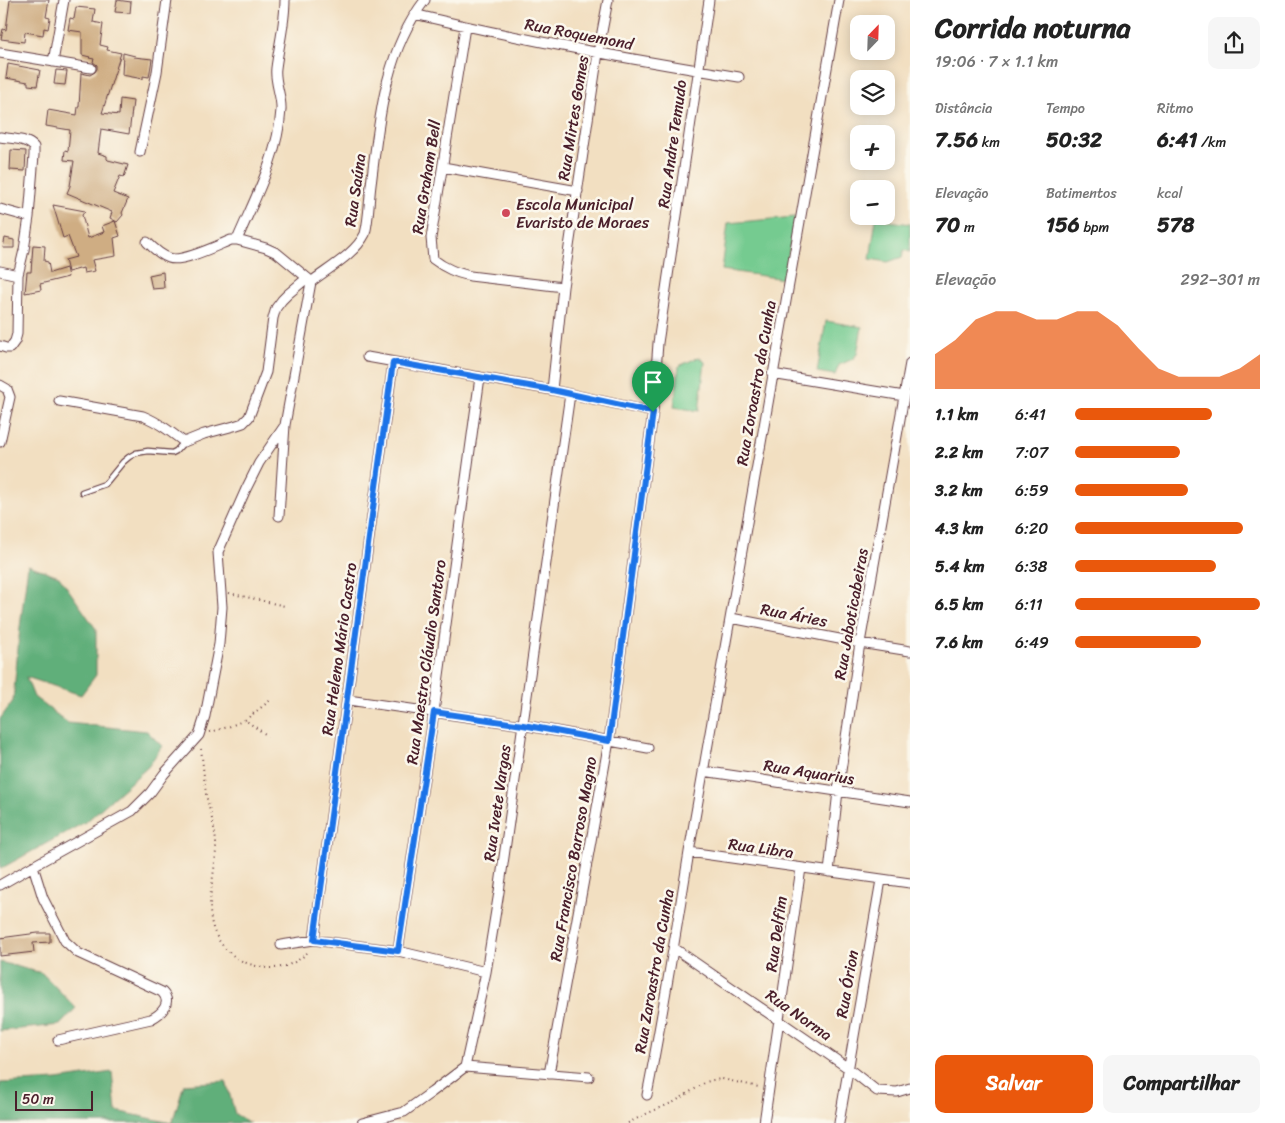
<!DOCTYPE html>
<html lang="pt">
<meta charset="utf-8">
<style>
body{margin:0;font-family:Sriracha,sans-serif;background:#f6f6f6;color:#222;height:100vh;display:flex;flex-direction:column;font-size:19px;white-space:nowrap}
*{box-sizing:border-box;margin:0}
p{font-size:16px;color:#767676}
.icon{flex:none;width:28px;height:28px;fill:none;stroke:currentColor;stroke-width:2;stroke-linecap:round;stroke-linejoin:round}
.map{position:relative;flex:1;overflow:hidden}
.side{display:flex;flex-direction:column;background:#fff;width:375px}
.side>*{flex:none}
.needle{width:32px;rotate:23deg}
.controls{position:absolute;left:850px;top:15px;display:grid;gap:10px}
.controls a{display:grid;place-items:center;width:45px;height:45px;border-radius:10px;background:#fff;box-shadow:0 2px 12px #0003;font-size:25px}
.scale{position:absolute;left:15px;bottom:12px;width:78px;box-sizing:border-box;padding-left:5px;border:2px solid #4a1f2b;border-top:0;font-size:14px;line-height:18px;white-space:nowrap;color:#4a1f2b;-webkit-text-stroke:4px #fbf7ec;paint-order:stroke}
.pin{position:absolute;display:grid;place-items:center;width:42px;height:42px;color:#fff;margin:-51px -21px;border-radius:50% 50% 50% 0;rotate:-45deg;box-shadow:0 0 5px #0007}
.pin .icon{rotate:45deg}
.round{display:grid;place-items:center;flex:none;width:52px;height:52px;border-radius:10px;background:#f6f6f6}
.head{display:flex;align-items:center;justify-content:space-between;height:85px;padding:0 25px}
h1{font-size:28px;font-weight:700;line-height:38px}
.figures{display:grid;grid-template-columns:repeat(3,1fr);gap:8px;height:85px;padding:5px 25px}
.figures div{display:grid;align-content:center}
.figures b{font-size:21px;font-weight:700}
.figures small{font-size:14px;font-weight:400}
.figures p{font-size:14px}
.chart{height:140px;padding:10px 25px}
.chart p{display:flex;justify-content:space-between}
.chart svg{width:100%;height:90px;margin-top:5px;fill:#ea580c;opacity:.7}
.primary-button{display:flex;gap:10px;margin-top:auto;padding:10px 25px}
.primary-button a{flex:1;height:58px;border-radius:10px;background:#ea580c;color:#fff;font-size:20px;font-weight:700;line-height:58px;text-align:center}
.primary-button a+a{background:#f6f6f6;color:#222}
ul{padding:0 25px;list-style:none;font-size:16px}
li{display:grid;grid-template-columns:80px 60px 1fr;align-items:center;height:38px}
li i{height:12px;border-radius:6px;background:#ea580c}
main{display:flex;flex:1;min-height:0}
.map>svg:first-child{display:block}
.green{fill:#75cb90;stroke:#60755e}
.forest{fill:#60af7a;stroke:#556752}
.building{fill:#cfad83}
.lines{fill:none;stroke-linecap:round;stroke-linejoin:round}
.lane-casing{stroke:#633c42;stroke-width:7}
.street-casing{stroke:#633c42;stroke-width:11}
.path{stroke:#633c42;stroke-width:2;stroke-dasharray:1 4;stroke-linecap:butt}
.lane{stroke:#fff;stroke-width:4.5}
.street{stroke:#fff;stroke-width:9}
.route-casing{stroke:#fff;stroke-width:10}
.route{stroke:#1a73e8;stroke-width:6}
.poi-dot{fill:#d1495b;stroke:#fbf7ec;stroke-width:2}
.labels{text-anchor:middle;dominant-baseline:central;stroke-width:5;stroke-linejoin:round;paint-order:stroke}
.street-label{font-size:16px;fill:#4a1f2b;stroke:#fbf7ec}
.poi-label{font-size:16px;fill:#4a1f2b;stroke:#fbf7ec;text-anchor:start}
</style>
<main>
<div class="map">
<svg width="910" height="1123" viewBox="0 0 910 1123">
<rect width="100%" height="100%" fill="#fbf7ec"/>
<filter id="ink" filterUnits="userSpaceOnUse"><feTurbulence type="fractalNoise" baseFrequency=".02" numOctaves="2"/><feDisplacementMap in="SourceGraphic" scale="10" xChannelSelector="R" yChannelSelector="G"/><feConvolveMatrix kernelMatrix="1 2 1 2 8 2 1 2 1" color-interpolation-filters="sRGB"/></filter>
<filter id="wash" filterUnits="userSpaceOnUse"><feTurbulence type="fractalNoise" baseFrequency=".0096" numOctaves="4" result="noise"/><feDisplacementMap in="SourceGraphic" scale="20" xChannelSelector="R" yChannelSelector="G"/><feGaussianBlur stdDeviation="1.12" result="paint"/><feColorMatrix in="noise" values="0 0 0 0 0 0 0 0 0 0 0 0 0 0 0 0 0 1.4 0 .05"/><feComposite in="paint" operator="in"/></filter>
<g filter="url(#wash)">
<rect width="100%" height="100%" fill="#f2dfc1"/>
<!-- green -->
<path class="green" d="M795 217 784 279 722 270 728 223Z
M876 219 910 224V252L904 250 902 257 888 262 870 259Z
M826 321 862 327 857 354 853 359 839 365 835 375 817 372Z
M699 357 705 362 699 411 674 407 679 366Z"/>
<!-- forest -->
<path class="forest" d="M28 565 59 576 96 629V675L81 695 26 677 34 697 68 723 147 731 162 746 148 767 87 821 0 869V719L13 701 20 627Z
M0 962 42 973 76 1008 60 1025 0 1031Z
M112 1072 116 1111 172 1123 184 1084 226 1081 235 1114 250 1123H0V1083L57 1080Z"/>
<g id="blocks">
<!-- building -->
<path class="building" d="M10 0H49L46 17 50 18 48 29 44 28 43 35 25 32 24 42 1 39 3 29 6 30Z
M117 0 131 2 130 13 115 12Z
M76 7 95 9 93 22 103 24 100 45 108 47 107 50 121 53 102 113 119 115 120 99 133 101 129 134 101 129 98 153 107 156V159L108 160 128 165 124 177 120 176 113 193 128 199 122 213 123 215 117 222 110 218 112 212 67 193 70 186 74 161 64 160 65 150 68 151 70 130 46 126 48 110 77 115 78 107H79L81 73 90 75 95 72 97 69V65L93 62 94 59 89 58 90 57 82 55V32L68 30 70 18 74 19Z
M123 53 135 56 134 57 152 59 149 77 143 76V79L122 75Z
M8 64 40 70 37 86 28 85V82L6 78Z
M56 70 67 71 65 85 54 84Z
M11 150 26 151 25 171 10 170Z
M53 205 85 211 82 215 88 238 104 232 102 226 115 221 120 236 114 238 116 256 92 260 95 271 84 273 83 268 68 272 65 260 76 257 68 236 63 238Z
M5 238 14 240V248H3Z
M33 245 45 246 44 261 48 262 50 273 66 268 68 277 40 284 41 290 25 293 27 272H31Z
M163 272 164 288 152 289 149 275Z
M38 933H50V942L33 943 34 952 0 956V938Z"/>
</g>
</g>
<g filter="url(#ink)">
<use href="#blocks" fill-opacity="0" stroke="#633c42" stroke-width="1"/>
<g class="lines">
<!-- lane casing -->
<g class="lane-casing">
<path id="lane" d="M82 492 105 484 123 462 129 457 136 453 148 451 172 453 176 451 184 442"/>
</g>
<!-- street casing -->
<g class="street-casing">
<path id="street" d="M839 0 689 852 910 883
M414 14C521 40 630 59 739 77
M465 27 431 238 433 259C446 269 455 272 470 276L563 287
M0 53 91 68
M53 62 64 0
M0 137C11 139 26 138 34 147V155L29 217 24 250 18 275 17 334 15 341 10 348H6L0 346
M140 152 157 72 167 0
M443 167 578 191
M0 209 29 217
M237 240C255 198 278 156 281 110 282 96 274 82 276 68 279 45 285 23 285 0
M147 242C153 248 160 255 169 258 182 263 218 245 231 240H237L266 248 277 253 311 281
M0 271 18 275
M367 357 552 390 653 412
M772 374 904 396
M0 385 7 389 10 397 0 442
M552 390 563 287 598 53 608 0
M59 401 143 416C158 422 171 432 184 442L204 434 234 426 243 423 249 417 266 372 273 318 276 308 282 300 288 294 307 278
M279 516 285 425 311 282C329 268 355 254 365 234 369 219 369 200 371 185 379 121 384 53 425 0
M731 618 860 643 910 651
M348 700 523 725 648 748
M703 771 910 802
M829 872 838 791 860 643 910 363
M0 885 33 866
M314 940 393 363
M281 945 314 940 398 951 486 972
M674 948 848 1068 877 1091 897 1092 910 1088
M398 951 434 712 480 377
M58 1040 151 1019C161 1014 173 1003 162 992L78 953 65 941 43 898 33 866 132 811 150 793 164 774 199 735 205 716 219 644 222 607 218 552 246 489 259 463 285 425
M465 1067 486 972 499 892 570 394
M465 1067 589 1077
M549 1074 609 741 653 412 658 343 709 0
M647 1095C663 1014 676 933 689 852
M362 1123 404 1112 432 1092 465 1067
M764 1123 801 868
M839 1123 881 880"/>
</g>
<!-- path -->
<path class="path" d="M229 593 285 606
M245 720 272 699
M210 732 228 727 245 720 268 736
M201 749C203 764 204 779 206 794 209 810 215 826 216 843 217 879 197 918 225 948 235 959 246 964 261 967 278 971 297 964 309 951
M628 1123 648 1113 674 1102 706 1082 713 1080 722 1079 759 1087"/>
<!-- lane -->
<use href="#lane" class="lane"/>
<!-- street -->
<use href="#street" class="street"/>
</g>
</g>
<g class="lines" filter="url(#ink)">
<!-- route casing -->
<g class="route-casing">
<path id="route" d="M393 362 552 390 653 412 609 741 523 725 434 712 398 951 314 940Z"/>
</g>
<!-- route -->
<use href="#route" class="route"/>
</g>
<!-- markers -->
<circle class="poi-dot" cx="506" cy="213" r="5"/>
<g class="labels">
<!-- street labels -->
<g class="street-label">
<text transform="translate(579 34) rotate(11)">Rua Roquemond</text>
<text transform="translate(573 118) rotate(-81)">Rua Mirtes Gomes</text>
<text transform="translate(672 144) rotate(-82)">Rua Andre Temudo</text>
<text transform="translate(426 177) rotate(-81)">Rua Graham Bell</text>
<text transform="translate(355 190) rotate(-82)">Rua Saúna</text>
<text transform="translate(756 383) rotate(-80)">Rua Zoroastro da Cunha</text>
<text transform="translate(851 614) rotate(-80)">Rua Jaboticabeiras</text>
<text transform="translate(794 615) rotate(11)">Rua Áries</text>
<text transform="translate(339 649) rotate(-82)">Rua Heleno Mário Castro</text>
<text transform="translate(426 662) rotate(-82)">Rua Maestro Cláudio Santoro</text>
<text transform="translate(809 772) rotate(9)">Rua Aquarius</text>
<text transform="translate(497 803) rotate(-82)">Rua Ivete Vargas</text>
<text transform="translate(761 848) rotate(8)">Rua Libra</text>
<text transform="translate(573 859) rotate(-80)">Rua Francisco Barroso Magno</text>
<text transform="translate(776 934) rotate(-82)">Rua Delfim</text>
<text transform="translate(654 971) rotate(-80)">Rua Zaroastro da Cunha</text>
<text transform="translate(847 984) rotate(-80)">Rua Órion</text>
<text transform="translate(799 1015) rotate(35)">Rua Norma</text>
</g>
<!-- poi labels -->
<g class="poi-label">
<text x="516" y="204">Escola Municipal<tspan x="516" dy="18">Evaristo de Moraes</tspan></text>
</g>
</g>
</svg>
<div class="controls">
<a><svg class="needle" viewBox="-14 -14 28 28"><path d="M0-13l5 13h-10z" fill="#e53935"/><path d="M0 13l5-13h-10z" fill="#767676"/></svg></a>
<a><svg class="icon" aria-label="layers" viewBox="0 0 24 24"><path d="M12 4l9 5-9 5-9-5zM3 14l9 5 9-5"/></svg></a>
<a>+</a>
<a>−</a>
</div>
<div class="scale">50 m</div>
<div class="pin" style="left:653px;top:412px;background:#1e9e55"><svg class="icon" aria-label="arrive" viewBox="0 0 24 24"><path d="M6 21V4h12l-3 4 3 4H6"/></svg></div>
</div>
<section class="side">
<div class="head"><div><h1>Corrida noturna</h1><p>19:06 · 7 × 1.1 km</p></div><a class="round"><svg class="icon" aria-label="share" viewBox="0 0 24 24"><path d="M12 15V3M7 8l5-5 5 5M5 13v7h14v-7"/></svg></a></div>
<div class="figures">
<div><p>Distância</p><b>7.56<small> km</small></b></div>
<div><p>Tempo</p><b>50:32</b></div>
<div><p>Ritmo</p><b>6:41<small> /km</small></b></div>
</div>
<div class="figures">
<div><p>Elevação</p><b>70<small> m</small></b></div>
<div><p>Batimentos</p><b>156<small> bpm</small></b></div>
<div><p>kcal</p><b>578</b></div>
</div>
<div class="chart"><p><span>Elevação</span>292–301 m</p>
<svg viewBox="0 0 160 44" preserveAspectRatio="none"><path d="M0 44V27L10 20L20 10L30 6L40 6L50 10L60 10L70 6L80 6L90 13L100 24L110 34L120 38L130 38L140 38L150 34L160 27V44z"/></svg>
</div>
<ul>
<li><b>1.1 km</b>6:41<i style="width:74%"></i></li>
<li><b>2.2 km</b>7:07<i style="width:57%"></i></li>
<li><b>3.2 km</b>6:59<i style="width:61%"></i></li>
<li><b>4.3 km</b>6:20<i style="width:91%"></i></li>
<li><b>5.4 km</b>6:38<i style="width:76%"></i></li>
<li><b>6.5 km</b>6:11<i style="width:100%"></i></li>
<li><b>7.6 km</b>6:49<i style="width:68%"></i></li>
</ul>
<div class="primary-button"><a>Salvar</a><a>Compartilhar</a></div>
</section>
</main>
